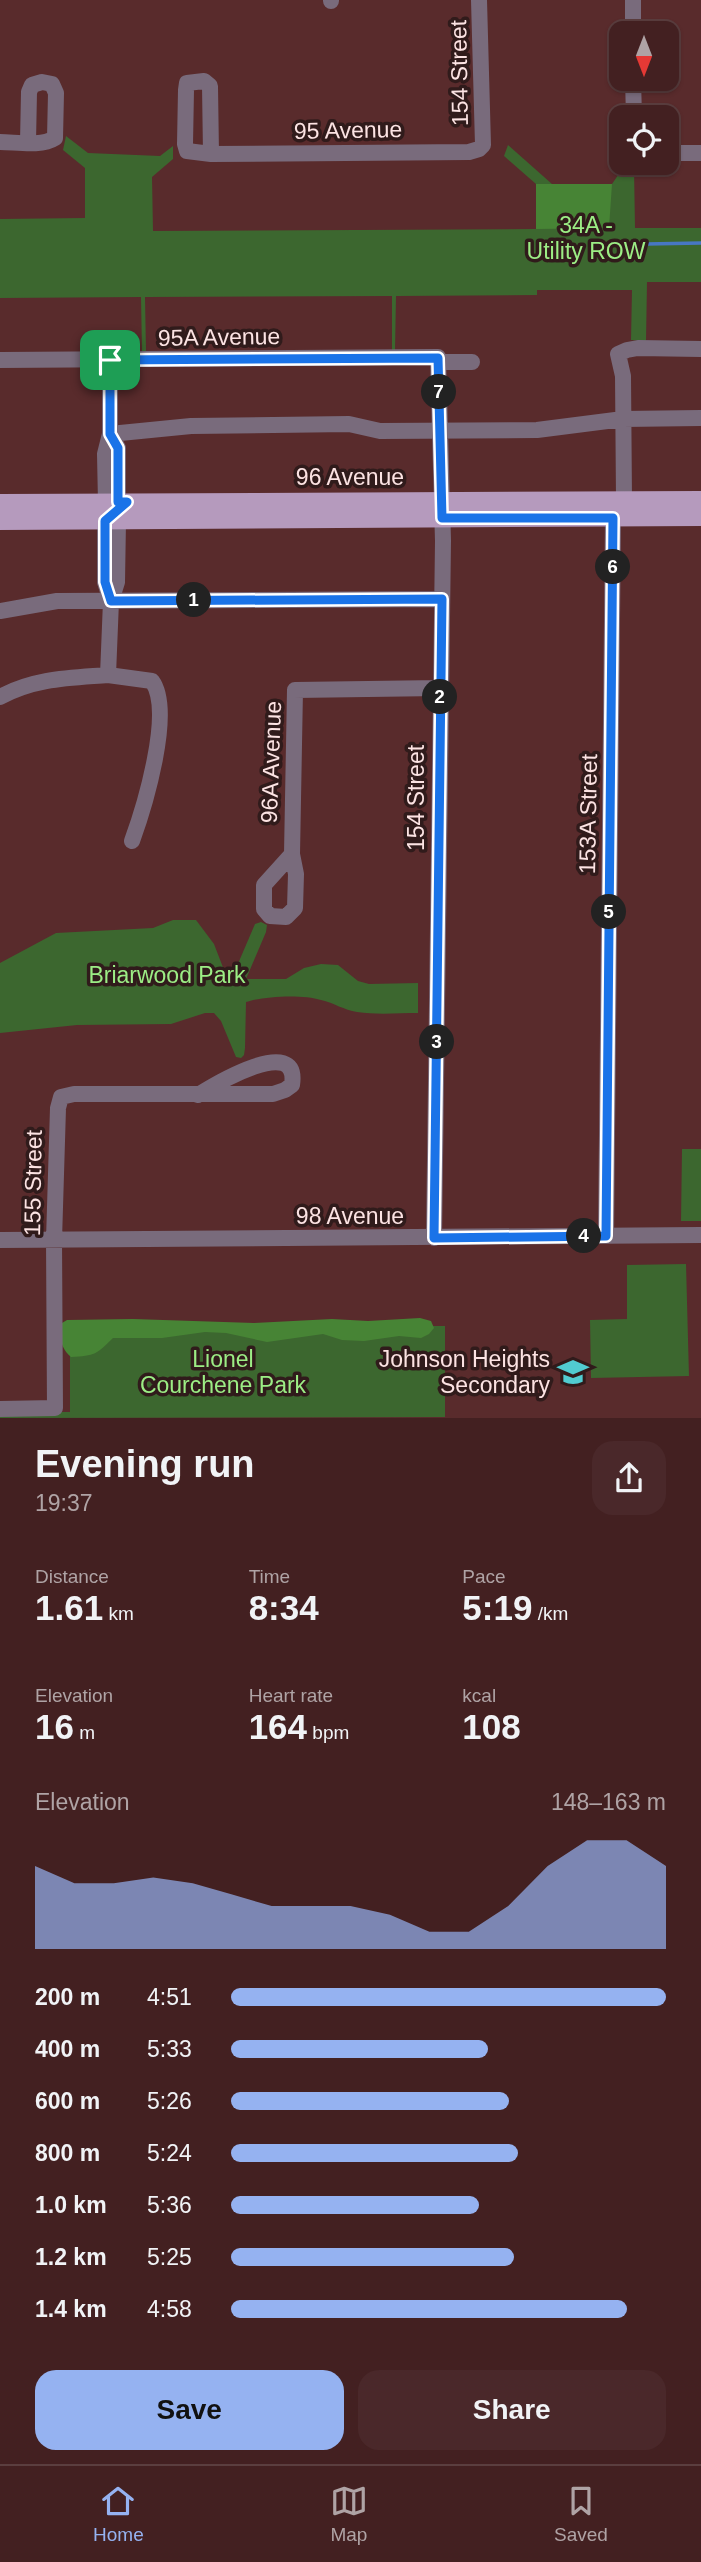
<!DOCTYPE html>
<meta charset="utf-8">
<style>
body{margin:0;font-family:Helvetica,sans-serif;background:#4a282a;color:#f1f3f6;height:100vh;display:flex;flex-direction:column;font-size:26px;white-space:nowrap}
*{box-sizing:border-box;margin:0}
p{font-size:23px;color:#afa3a5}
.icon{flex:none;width:38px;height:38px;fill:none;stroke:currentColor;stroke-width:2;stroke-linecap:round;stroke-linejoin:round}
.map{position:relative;height:1418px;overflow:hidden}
.drawer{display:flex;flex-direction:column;background:#432021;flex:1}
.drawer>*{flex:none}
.needle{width:46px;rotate:180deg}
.fabs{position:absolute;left:609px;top:21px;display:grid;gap:14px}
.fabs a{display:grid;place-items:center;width:70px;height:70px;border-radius:14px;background:#432021;box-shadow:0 2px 5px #0004,0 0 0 2px #5b3e3f;font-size:35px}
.pin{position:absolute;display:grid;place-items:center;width:60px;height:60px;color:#fff;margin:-30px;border-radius:14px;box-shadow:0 4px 10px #0006}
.km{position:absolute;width:35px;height:35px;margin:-18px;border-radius:50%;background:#222;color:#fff;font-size:19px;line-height:35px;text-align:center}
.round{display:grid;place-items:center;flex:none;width:74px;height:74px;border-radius:21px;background:#4a282a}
.overview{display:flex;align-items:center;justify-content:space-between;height:119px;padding:0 35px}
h1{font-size:38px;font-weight:800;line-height:52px}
.stats{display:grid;grid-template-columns:repeat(3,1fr);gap:10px;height:119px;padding:7px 35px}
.stats div{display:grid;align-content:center}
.stats b{font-size:35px;font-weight:800}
.stats small{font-size:19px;font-weight:400}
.stats p{font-size:19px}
.chart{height:196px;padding:14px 35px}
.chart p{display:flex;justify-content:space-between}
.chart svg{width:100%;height:126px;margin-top:7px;fill:#95b2f1;opacity:.7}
.primary-button{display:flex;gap:14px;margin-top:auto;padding:14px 35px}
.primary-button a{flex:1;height:80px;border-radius:21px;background:#95b2f1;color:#111;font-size:28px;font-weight:800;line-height:80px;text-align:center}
.primary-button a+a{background:#4a282a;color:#f1f3f6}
ul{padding:0 35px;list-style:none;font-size:23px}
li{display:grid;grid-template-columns:112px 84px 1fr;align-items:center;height:52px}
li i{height:18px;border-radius:9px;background:#95b2f1}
.menu{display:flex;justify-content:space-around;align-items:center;height:98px;border-top:2px solid #5b3e3f;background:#432021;font-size:19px;color:#afa3a5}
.menu a{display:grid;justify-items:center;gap:4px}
.menu .active{color:#95b2f1}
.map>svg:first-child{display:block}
.green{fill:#3c672f}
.forest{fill:#478435}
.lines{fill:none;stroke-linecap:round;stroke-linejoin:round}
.stream{stroke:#4777c3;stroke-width:3.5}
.minor{stroke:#796b7c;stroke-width:16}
.major{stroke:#b59abd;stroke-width:18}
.route-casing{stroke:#fff;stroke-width:14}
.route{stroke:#1a73e8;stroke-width:9}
.labels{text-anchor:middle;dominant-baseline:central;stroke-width:7;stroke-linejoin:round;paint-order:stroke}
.street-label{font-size:23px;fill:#fce3e3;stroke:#301b1b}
.park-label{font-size:23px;fill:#9ced85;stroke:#301b1b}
.poi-label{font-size:23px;fill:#fce3e3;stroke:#301b1b;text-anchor:end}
</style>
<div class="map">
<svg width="701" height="1418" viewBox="0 0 701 1418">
<rect width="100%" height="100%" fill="#592b2c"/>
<!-- green -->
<path class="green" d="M66 136 88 153 160 156 173 146V159L152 177 153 231 536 229V184L504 156 508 145 552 184H612L625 165 634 168 635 228H701V282H647L646 341 631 340 632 290H537V295L396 296 395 350H392V296L145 297 146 352H142L141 297 0 298V219L85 218V168L63 150Z
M173 920H196L214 944 224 970 230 971 237 966 255 924 261 922 267 925 266 932 246 979H286L304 968 321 964 338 965 358 981 369 984 418 983V1013C398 1013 377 1015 357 1012 344 1010 334 1003 321 1000 303 994 263 996 246 1002L245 1048 244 1055 241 1058 236 1057 221 1021 214 1013H205L171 1024 77 1025 0 1033V963L56 933 153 928Z
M682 1149H701V1221H681Z
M686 1264 689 1376 591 1378 590 1320 627 1319V1265Z
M66 1326H445V1417L0 1418V1412H70V1339Z"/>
<!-- forest -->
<path class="forest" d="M536 184H612L609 228 536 229Z
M420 1318 431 1321 434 1328 429 1334 421 1338 399 1336 364 1341 342 1340 323 1334 267 1342 226 1333 205 1332 162 1338H113C97 1354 95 1356 71 1357 60 1348 59 1336 62 1323L67 1320 133 1319 254 1323 332 1319 368 1321Z"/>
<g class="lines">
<!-- stream -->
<path class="stream" d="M646 244 701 243"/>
<!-- minor -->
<path class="minor" d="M331 0V1
M633 0V33
M633 79 634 117
M0 142C16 142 41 147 55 138L56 93 52 84 42 82 32 85 29 92 28 142
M667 153H701
M211 154 187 151 185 144 186 90 187 83 204 81 210 86 211 154 469 152 479 149 483 145 479 0
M0 360 438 357 443 541 434 1238
M438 362H472
M110 434 191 426 349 424 380 431 537 430 623 419 701 418
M110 434 118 448V502
M624 500 623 376 618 354 627 350 638 348 701 349
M106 503 105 454 110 434V360
M105 521V582L111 601
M118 521 117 582 111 601 108 675 152 681C174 711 144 808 132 841
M0 611 57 601 442 599
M0 697C35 678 70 678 108 675
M292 854 264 885V909L270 916 286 917 295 908 296 874 292 854 295 690 440 688
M606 1236 613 518
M0 1240 701 1235
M0 1409 55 1408 54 1240 58 1108 61 1097 74 1094H273L285 1090 292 1085C300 1033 214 1085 198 1095"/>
<!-- major -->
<path class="major" d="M0 503 701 500
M0 521 701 517"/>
</g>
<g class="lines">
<!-- route casing -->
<g class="route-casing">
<path id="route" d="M438 358 442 518H613L606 1236 434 1238 442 599 111 601 105 582V521L127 502H118V448L110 434V360Z"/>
</g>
<!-- route -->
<use href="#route" class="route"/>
</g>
<!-- icons -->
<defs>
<g id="school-bare" transform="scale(2.415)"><path d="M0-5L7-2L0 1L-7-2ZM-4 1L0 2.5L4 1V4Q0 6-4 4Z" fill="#51ccd1" stroke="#301b1b" stroke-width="2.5" paint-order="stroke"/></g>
</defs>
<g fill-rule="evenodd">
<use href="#school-bare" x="573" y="1372"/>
</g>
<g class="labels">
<!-- street labels -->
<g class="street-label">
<text transform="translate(459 73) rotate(-91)">154 Street</text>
<text transform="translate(348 130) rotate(-1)">95 Avenue</text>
<text transform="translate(219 337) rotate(-1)">95A Avenue</text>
<text x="350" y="477">96 Avenue</text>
<text transform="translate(271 762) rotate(-88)">96A Avenue</text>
<text transform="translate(416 798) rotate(-90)">154 Street</text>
<text transform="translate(588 814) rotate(-89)">153A Street</text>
<text transform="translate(33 1183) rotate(-89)">155 Street</text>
<text x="350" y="1216">98 Avenue</text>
</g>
<!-- park labels -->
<g class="park-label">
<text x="586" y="225">34A -<tspan x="586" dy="26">Utility ROW</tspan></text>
<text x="167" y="975">Briarwood Park</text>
<text x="223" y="1359">Lionel<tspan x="223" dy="26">Courchene Park</tspan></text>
</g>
<!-- poi labels -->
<g class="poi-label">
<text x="550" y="1359">Johnson Heights<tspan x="550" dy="26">Secondary</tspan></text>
</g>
</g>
</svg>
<div class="fabs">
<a><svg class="needle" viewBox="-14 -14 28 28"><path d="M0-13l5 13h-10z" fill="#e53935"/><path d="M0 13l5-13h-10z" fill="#afa3a5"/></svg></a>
<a><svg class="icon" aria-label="locate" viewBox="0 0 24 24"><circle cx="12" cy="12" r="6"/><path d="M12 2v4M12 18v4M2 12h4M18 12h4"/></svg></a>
</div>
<div class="pin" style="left:110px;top:360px;background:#1e9e55"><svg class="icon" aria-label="arrive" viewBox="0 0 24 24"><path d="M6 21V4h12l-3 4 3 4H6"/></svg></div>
<b class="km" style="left:194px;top:600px">1</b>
<b class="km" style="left:440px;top:697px">2</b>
<b class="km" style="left:437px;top:1042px">3</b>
<b class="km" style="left:584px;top:1236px">4</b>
<b class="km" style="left:609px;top:912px">5</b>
<b class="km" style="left:613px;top:567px">6</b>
<b class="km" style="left:439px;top:392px">7</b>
</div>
<section class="drawer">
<div class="overview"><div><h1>Evening run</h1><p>19:37</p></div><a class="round"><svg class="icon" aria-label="share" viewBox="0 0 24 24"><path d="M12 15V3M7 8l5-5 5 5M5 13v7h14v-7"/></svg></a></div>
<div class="stats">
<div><p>Distance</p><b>1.61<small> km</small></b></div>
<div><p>Time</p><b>8:34</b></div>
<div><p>Pace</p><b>5:19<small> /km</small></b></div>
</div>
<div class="stats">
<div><p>Elevation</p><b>16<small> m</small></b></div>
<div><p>Heart rate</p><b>164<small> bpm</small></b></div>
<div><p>kcal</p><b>108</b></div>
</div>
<div class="chart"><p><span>Elevation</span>148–163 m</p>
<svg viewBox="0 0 160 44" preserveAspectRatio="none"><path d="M0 44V15L10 21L20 21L30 19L40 21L50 25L60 29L70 29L80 29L90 32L100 38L110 38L120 29L130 15L140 6L150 6L160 15V44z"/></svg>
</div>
<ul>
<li><b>200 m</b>4:51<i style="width:100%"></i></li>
<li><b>400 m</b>5:33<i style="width:59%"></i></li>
<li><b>600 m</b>5:26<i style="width:64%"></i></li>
<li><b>800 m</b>5:24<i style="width:66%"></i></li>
<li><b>1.0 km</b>5:36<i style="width:57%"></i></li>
<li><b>1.2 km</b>5:25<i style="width:65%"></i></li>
<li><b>1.4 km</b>4:58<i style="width:91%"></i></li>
</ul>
<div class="primary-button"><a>Save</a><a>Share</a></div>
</section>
<nav class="menu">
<a class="active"><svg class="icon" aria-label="home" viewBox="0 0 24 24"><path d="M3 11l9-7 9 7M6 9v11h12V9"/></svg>Home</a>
<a><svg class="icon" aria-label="map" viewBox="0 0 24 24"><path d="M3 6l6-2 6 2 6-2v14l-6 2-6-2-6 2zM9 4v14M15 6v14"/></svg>Map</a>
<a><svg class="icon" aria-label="saved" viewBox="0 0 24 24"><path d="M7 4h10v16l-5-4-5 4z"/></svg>Saved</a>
</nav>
